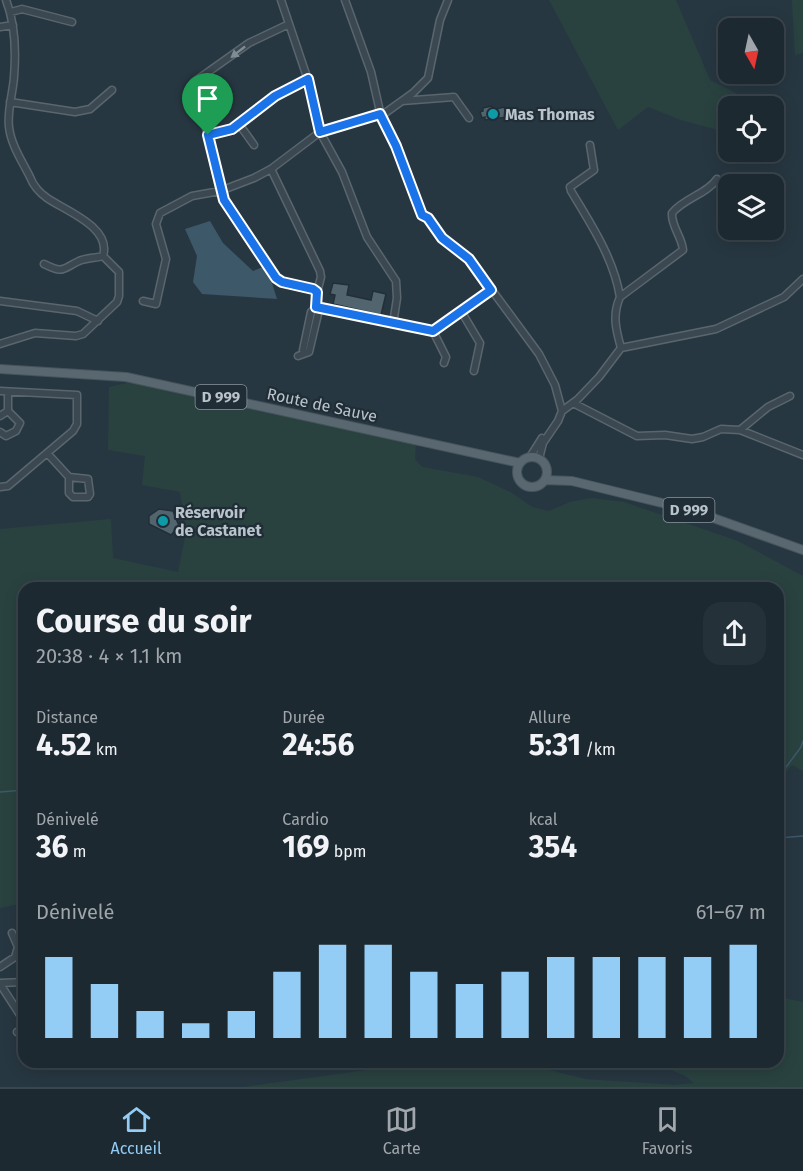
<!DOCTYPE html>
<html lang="fr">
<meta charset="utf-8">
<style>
body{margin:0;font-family:"Fira Sans",sans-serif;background:#253139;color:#f1f3f6;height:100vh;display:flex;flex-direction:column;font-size:22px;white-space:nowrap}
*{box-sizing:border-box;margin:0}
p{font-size:20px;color:#a0a6ab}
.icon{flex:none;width:33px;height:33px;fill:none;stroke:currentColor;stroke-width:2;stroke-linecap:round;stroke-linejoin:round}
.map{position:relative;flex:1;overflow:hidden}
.sheet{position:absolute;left:18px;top:582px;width:766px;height:486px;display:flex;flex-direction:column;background:#1d2931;border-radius:18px;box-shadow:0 3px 15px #0003,0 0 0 2px #3b454d}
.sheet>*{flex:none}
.needle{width:39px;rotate:171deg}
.controls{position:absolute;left:718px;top:18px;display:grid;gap:12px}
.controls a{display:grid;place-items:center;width:66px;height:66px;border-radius:12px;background:#1d2931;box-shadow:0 3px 15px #0003,0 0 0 2px #3b454d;font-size:30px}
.pin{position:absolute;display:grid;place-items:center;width:51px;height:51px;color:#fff;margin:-62px -26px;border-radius:50% 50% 50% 0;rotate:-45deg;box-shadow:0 0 6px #0007}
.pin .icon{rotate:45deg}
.round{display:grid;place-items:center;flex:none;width:63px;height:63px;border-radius:18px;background:#253139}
.summary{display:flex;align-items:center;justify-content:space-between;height:102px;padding:0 18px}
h1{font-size:33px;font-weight:700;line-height:45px}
.metrics{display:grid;grid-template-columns:repeat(3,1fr);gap:9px;height:102px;padding:6px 18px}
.metrics div{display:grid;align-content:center}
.metrics b{font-size:30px;font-weight:700}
.metrics small{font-size:16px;font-weight:400}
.metrics p{font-size:16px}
.chart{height:168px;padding:12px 18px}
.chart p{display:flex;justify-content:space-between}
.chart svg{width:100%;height:108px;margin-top:6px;stroke:#93ccf5;stroke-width:6}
.tab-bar{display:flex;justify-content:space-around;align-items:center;height:84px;border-top:2px solid #3b454d;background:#1d2931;font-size:16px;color:#a0a6ab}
.tab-bar a{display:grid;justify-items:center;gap:3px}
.tab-bar .current{color:#93ccf5}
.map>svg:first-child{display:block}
.green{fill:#294240}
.water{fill:#3d5869}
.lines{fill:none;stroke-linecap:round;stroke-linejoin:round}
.stream{stroke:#3d5869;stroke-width:1.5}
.building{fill:#52646e;stroke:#222f38;stroke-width:1.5}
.minor-casing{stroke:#59666e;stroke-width:9}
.major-casing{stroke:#48545d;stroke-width:10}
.minor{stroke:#3b4851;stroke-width:6}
.major{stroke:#596870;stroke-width:8}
.oneway{fill:#808c94}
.route-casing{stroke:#fff;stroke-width:12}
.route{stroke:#1a73e8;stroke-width:8}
.culture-dot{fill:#0f9aa8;stroke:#202d36;stroke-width:2}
.labels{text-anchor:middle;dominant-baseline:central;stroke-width:4.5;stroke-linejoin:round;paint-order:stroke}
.shield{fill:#202d36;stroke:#8a969e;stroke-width:1.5}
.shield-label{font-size:15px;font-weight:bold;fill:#b8c3cb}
.poi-label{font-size:16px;font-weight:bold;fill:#b8c3cb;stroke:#202d36;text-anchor:start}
.street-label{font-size:16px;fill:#b8c3cb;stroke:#202d36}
</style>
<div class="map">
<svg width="803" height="1087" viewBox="0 0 803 1087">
<rect width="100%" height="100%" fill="#273741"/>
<!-- green -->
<path class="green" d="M549 0H676L710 80 756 103 754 106H729V133L681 120 648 107 618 130Z
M792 0H803V53L795 55Z
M131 382 416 443 415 459 422 467 478 477 512 493 532 507 549 511 570 502 592 498 624 502 738 541 803 576V771L792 765 779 781 778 588H24V903L0 908V529L111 519 113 558 178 572 187 527 185 526 180 492 142 485 145 456 108 450 109 387Z
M779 997 803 1002V1087H244L424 1062H517L586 1079 674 1085 694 1083 685 1076 653 1062H778Z"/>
<!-- water -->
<path class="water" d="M210 221 223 243 253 271 263 267 272 283 277 299 202 294 193 282 197 256 185 229Z"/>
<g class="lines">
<!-- stream -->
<path class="stream" d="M778 778 801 747 803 741
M0 792 24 790
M778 838 803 836"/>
</g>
<!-- building -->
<path class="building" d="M492 106 493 110 504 107 507 117 485 120V117L482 118 480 112 483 111V108Z
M333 283 349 285 347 295 371 300 373 291 386 294 381 315 333 304 335 295 330 294Z
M159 509 173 511 179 526 171 535 149 524V516Z"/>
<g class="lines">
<!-- minor casing -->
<g class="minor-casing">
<path id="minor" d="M281 0 312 92 320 132 342 172 367 237 396 281 397 298 393 324
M345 0 371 72 381 116 396 146 417 205 442 238 469 259 539 354 555 385 562 411
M11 12 22 9 72 22
M289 24 249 43 194 82 193 88 204 119 220 191 226 203 276 278 282 282 313 289 317 292 318 314 309 352 298 356
M0 27 13 25
M402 101 454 97 469 118
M10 102 75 112 90 109 112 90
M381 116 413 93 428 78 440 20 448 0
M239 124 254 145
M208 135 232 129 275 96 308 79
M590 145 594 170 570 187 571 191C591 224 614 259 620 297
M271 169 320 271 321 277 317 292
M44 264C64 274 62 269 79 261 86 258 96 258 103 256
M0 301 77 311 98 321
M143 301 156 304 166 259 156 224 160 213 192 196 220 191 254 178 271 169 320 132 380 114
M316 307 433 331 491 290
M461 311 480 343 474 371
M433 331 446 357 444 363
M0 344 35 333 76 336 83 334 117 302 119 296V272L103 256C112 227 64 210 47 198 40 193 33 185 30 177 22 161 11 145 9 127 7 110 13 93 14 77 16 52 15 23 6 0
M621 348C616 330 612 315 620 297L683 250C682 237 671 226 672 213 684 198 707 194 717 179
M305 353 303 350 311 312 316 307
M0 391 77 395V424L73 431 8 486 0 487
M573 403 637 436 665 435 692 439 703 437 721 429 740 430 803 455
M0 416 8 411
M740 430 768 407 790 396
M0 432 6 436 16 431 20 423 8 411V392
M47 453 69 477V493L73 497H88L90 494 88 479 69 477
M530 457 542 438
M539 459 543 443 558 421 562 411 577 400 599 377 621 348 716 329 784 297 803 279
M0 967 15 957 18 947 12 933
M0 983 24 982
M0 984 24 1021
M17 1032H24"/>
</g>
<!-- major casing -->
<g class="major-casing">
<path id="major" d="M0 369 126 377 520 463
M517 472a15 15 0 1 1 30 0a15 15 0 1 1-30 0Z
M545 480 572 481 691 510 803 550"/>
</g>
<!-- minor -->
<use href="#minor" class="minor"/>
<!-- major -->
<use href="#major" class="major"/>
</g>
<!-- one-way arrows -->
<defs><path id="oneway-solid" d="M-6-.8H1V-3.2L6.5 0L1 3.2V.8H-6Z" transform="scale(1.5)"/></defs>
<use class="oneway" href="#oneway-solid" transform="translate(238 52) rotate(142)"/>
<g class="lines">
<!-- route casing -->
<g class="route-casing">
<path id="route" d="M308 79 320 132 380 114 396 146 422 215 428 218 442 238 469 259 491 290 433 331 316 307 317 292 313 289 282 282 276 278 224 200 208 135 232 129 275 96Z"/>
</g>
<!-- route -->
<use href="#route" class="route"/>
</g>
<!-- markers -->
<g class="culture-dot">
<circle cx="493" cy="114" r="6"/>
<circle cx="163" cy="521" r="6"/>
</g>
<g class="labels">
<!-- shield labels -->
<g class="shield">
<rect x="195.5" y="385" width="51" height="24" rx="4.5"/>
<rect x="663.5" y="498" width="51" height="24" rx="4.5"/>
</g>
<g class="shield-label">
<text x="221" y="397">D 999</text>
<text x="689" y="510">D 999</text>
</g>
<!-- poi labels -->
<g class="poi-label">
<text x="505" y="114">Mas Thomas</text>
<text x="175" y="512">Réservoir<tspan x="175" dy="18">de Castanet</tspan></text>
</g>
<!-- street labels -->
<g class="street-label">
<text transform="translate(322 405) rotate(12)">Route de Sauve</text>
</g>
</g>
</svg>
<div class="controls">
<a><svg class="needle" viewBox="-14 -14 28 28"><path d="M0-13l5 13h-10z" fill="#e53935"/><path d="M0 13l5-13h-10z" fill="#a0a6ab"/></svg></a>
<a><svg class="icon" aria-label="locate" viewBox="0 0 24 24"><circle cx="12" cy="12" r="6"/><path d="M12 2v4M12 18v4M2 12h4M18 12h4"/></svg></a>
<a><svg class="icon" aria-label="layers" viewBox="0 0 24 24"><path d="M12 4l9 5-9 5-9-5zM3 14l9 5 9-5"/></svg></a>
</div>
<div class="pin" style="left:208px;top:135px;background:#1e9e55"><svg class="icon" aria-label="arrive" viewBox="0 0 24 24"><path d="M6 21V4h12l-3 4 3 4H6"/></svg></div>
<section class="sheet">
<div class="summary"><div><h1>Course du soir</h1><p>20:38 · 4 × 1.1 km</p></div><a class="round"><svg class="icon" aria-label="share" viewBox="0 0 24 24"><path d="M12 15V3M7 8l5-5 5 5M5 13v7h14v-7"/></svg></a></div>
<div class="metrics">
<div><p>Distance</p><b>4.52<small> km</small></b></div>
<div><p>Durée</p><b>24:56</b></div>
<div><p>Allure</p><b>5:31<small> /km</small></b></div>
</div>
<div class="metrics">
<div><p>Dénivelé</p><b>36<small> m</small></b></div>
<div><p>Cardio</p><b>169<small> bpm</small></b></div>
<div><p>kcal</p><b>354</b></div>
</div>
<div class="chart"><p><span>Dénivelé</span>61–67 m</p>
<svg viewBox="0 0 160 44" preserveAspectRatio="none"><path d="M5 44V11M15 44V22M25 44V33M35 44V38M45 44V33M55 44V17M65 44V6M75 44V6M85 44V17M95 44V22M105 44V17M115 44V11M125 44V11M135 44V11M145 44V11M155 44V6"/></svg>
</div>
</section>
</div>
<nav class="tab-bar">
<a class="current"><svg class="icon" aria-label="home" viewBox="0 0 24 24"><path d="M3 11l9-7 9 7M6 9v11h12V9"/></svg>Accueil</a>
<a><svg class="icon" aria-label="map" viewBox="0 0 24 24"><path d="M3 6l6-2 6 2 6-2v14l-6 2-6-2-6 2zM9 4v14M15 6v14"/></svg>Carte</a>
<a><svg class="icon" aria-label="saved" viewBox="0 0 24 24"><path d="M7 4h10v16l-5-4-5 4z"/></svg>Favoris</a>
</nav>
